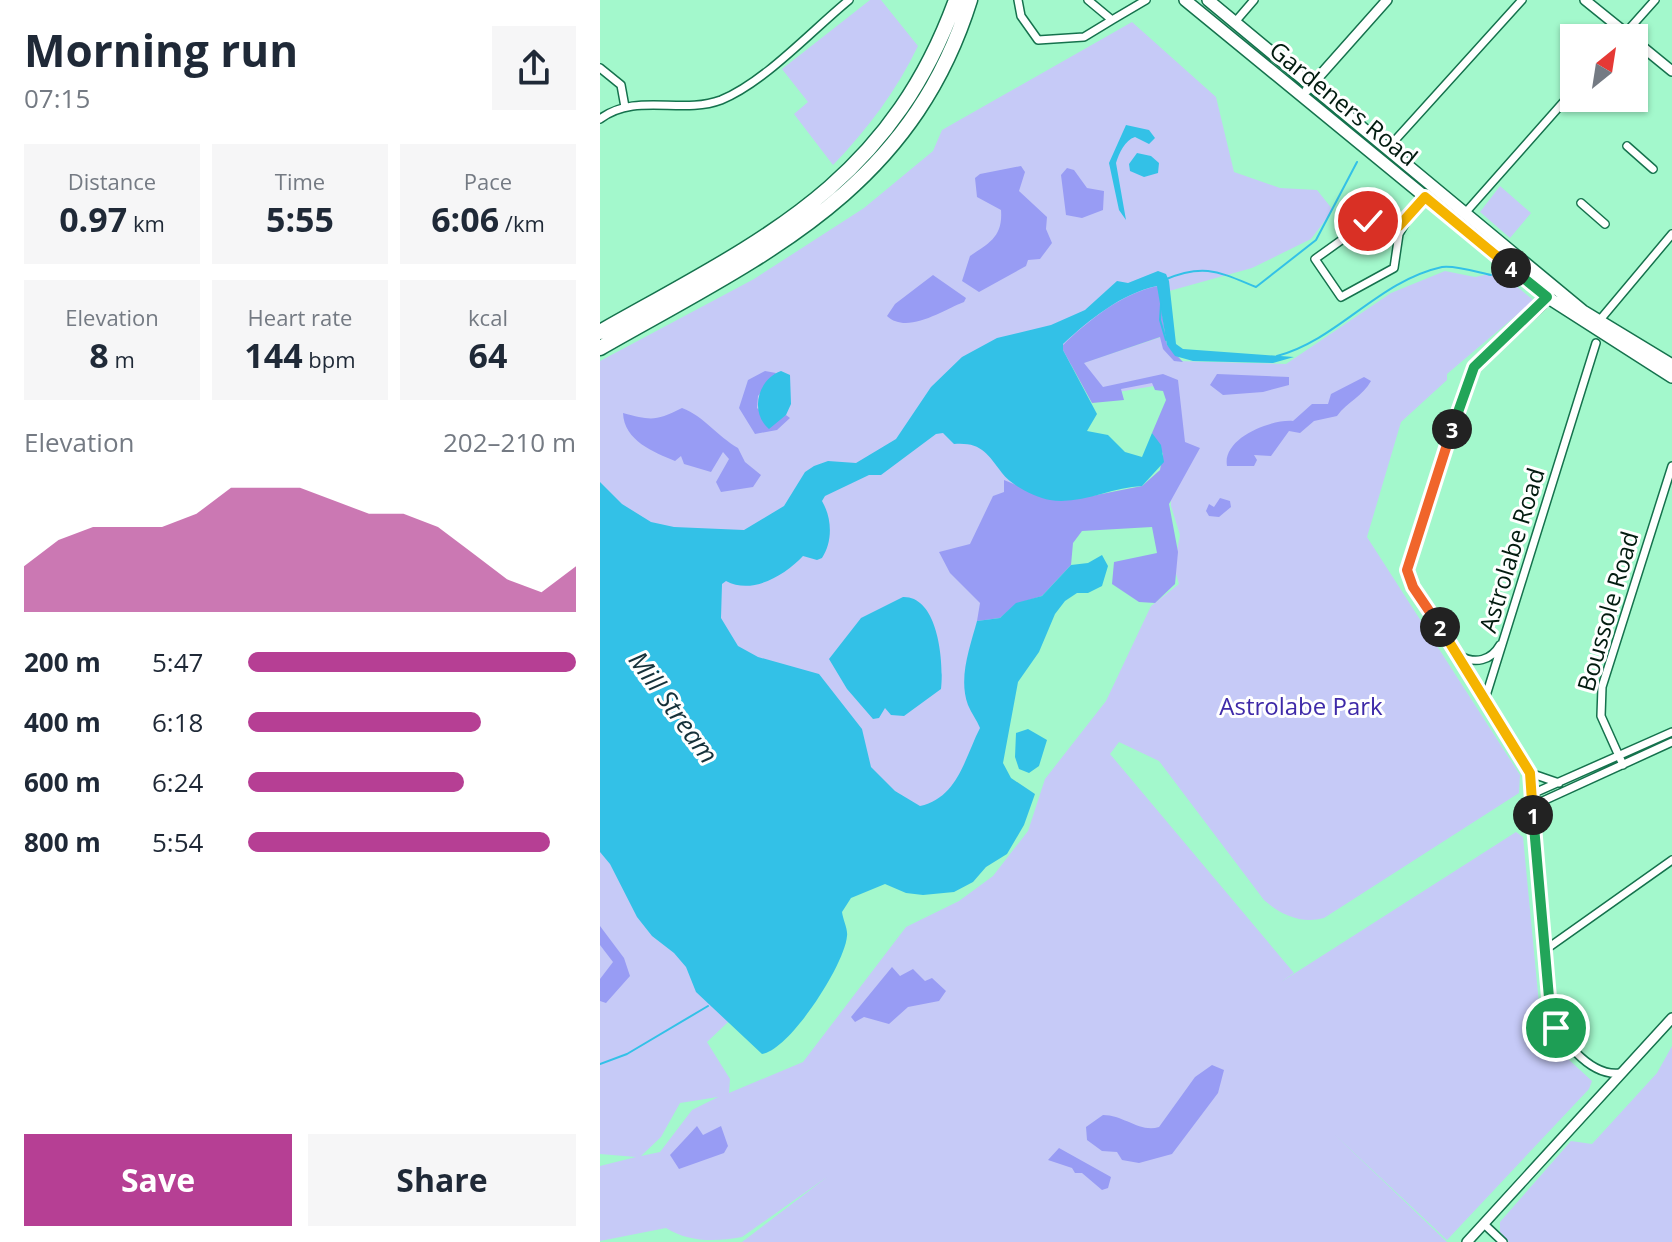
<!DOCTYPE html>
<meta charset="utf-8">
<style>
body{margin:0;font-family:"Open Sans",sans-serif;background:#f6f6f7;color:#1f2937;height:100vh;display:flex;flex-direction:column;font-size:30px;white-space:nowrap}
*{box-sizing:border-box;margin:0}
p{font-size:26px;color:#747a83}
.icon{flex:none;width:44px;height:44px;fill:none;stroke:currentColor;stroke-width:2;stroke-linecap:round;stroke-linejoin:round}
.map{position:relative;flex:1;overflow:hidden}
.details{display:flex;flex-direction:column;background:#fff;width:600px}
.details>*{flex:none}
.needle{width:52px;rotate:30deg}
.buttons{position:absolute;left:960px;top:24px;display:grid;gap:16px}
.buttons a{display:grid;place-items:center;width:88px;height:88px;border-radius:0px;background:#fff;box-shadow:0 2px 6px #0004;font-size:40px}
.pin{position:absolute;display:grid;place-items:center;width:68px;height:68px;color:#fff;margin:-34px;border:4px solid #fff;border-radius:50%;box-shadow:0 2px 8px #0007}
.km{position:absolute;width:40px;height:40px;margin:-20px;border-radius:50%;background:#222;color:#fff;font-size:22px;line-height:40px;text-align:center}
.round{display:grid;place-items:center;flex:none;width:84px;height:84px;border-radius:0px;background:#f6f6f7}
.overview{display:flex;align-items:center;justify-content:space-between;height:136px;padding:0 24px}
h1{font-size:44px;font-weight:700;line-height:60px}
.metrics{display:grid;grid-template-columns:repeat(3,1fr);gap:12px;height:136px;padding:8px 24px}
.metrics div{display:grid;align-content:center;border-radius:0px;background:#f6f6f7;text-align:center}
.metrics b{font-size:34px;font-weight:700}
.metrics small{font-size:22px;font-weight:400}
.metrics p{font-size:22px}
.chart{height:224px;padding:16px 24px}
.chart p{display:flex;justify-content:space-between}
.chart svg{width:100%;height:144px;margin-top:8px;fill:#b63f94;opacity:.7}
.action{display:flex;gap:16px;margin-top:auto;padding:16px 24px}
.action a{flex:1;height:92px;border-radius:0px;background:#b63f94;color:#fff;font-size:32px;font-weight:700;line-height:92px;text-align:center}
.action a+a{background:#f6f6f7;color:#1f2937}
ul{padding:0 24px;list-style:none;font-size:26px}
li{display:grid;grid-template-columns:128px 96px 1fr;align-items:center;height:60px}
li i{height:20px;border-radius:10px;background:#b63f94}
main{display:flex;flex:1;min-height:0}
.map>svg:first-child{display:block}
.green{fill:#c6caf7;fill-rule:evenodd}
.forest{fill:#989cf4}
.water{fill:#33c1e7}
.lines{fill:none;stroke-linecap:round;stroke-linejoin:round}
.stream{stroke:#33c1e7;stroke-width:2}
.minor-casing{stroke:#15724d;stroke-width:10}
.tertiary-casing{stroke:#15724d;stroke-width:12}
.primary-casing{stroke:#15724d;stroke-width:14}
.motorway-casing{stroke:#15724d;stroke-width:17}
.minor{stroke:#fff;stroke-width:7}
.tertiary{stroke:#fff;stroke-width:9}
.primary{stroke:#fff;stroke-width:11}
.motorway{stroke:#fff;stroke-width:14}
.split-1-casing{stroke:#fff;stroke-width:16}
.split-2-casing{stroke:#fff;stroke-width:16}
.split-3-casing{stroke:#fff;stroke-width:16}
.split-4-casing{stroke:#fff;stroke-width:16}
.split-5-casing{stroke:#fff;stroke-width:16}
.split-1{stroke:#22a559;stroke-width:10}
.split-2{stroke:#f5b400;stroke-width:10}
.split-3{stroke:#f0652b;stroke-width:10}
.split-4{stroke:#22a559;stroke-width:10}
.split-5{stroke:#f5b400;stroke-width:10}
.labels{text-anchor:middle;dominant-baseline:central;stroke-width:6;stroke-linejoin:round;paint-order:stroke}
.street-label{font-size:24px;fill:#021b0f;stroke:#fff}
.park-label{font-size:24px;fill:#3e2aa8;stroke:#fff}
.water-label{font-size:26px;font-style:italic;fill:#15313a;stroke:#fff}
</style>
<main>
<section class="details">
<div class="overview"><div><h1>Morning run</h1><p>07:15</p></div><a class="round"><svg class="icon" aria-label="share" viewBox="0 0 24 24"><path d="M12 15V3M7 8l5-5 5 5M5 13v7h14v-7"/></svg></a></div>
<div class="metrics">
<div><p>Distance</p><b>0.97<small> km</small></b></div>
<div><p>Time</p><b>5:55</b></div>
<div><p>Pace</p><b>6:06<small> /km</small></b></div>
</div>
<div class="metrics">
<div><p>Elevation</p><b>8<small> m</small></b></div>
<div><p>Heart rate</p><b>144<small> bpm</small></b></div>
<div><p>kcal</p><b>64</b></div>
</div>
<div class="chart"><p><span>Elevation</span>202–210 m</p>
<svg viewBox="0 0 160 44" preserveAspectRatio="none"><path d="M0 44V30L10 22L20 18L30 18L40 18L50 14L60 6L70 6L80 6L90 10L100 14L110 14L120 18L130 26L140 34L150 38L160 30V44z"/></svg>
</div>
<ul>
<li><b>200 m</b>5:47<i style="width:100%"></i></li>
<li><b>400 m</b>6:18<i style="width:71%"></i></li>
<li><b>600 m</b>6:24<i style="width:66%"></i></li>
<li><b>800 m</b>5:54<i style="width:92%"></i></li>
</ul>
<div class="action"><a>Save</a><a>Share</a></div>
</section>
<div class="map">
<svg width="1072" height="1242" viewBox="0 0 1072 1242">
<rect width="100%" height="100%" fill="#a3f8cc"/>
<!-- green -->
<path class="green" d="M270 0H281L318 46C297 90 267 130 233 165L194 114 208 102 182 69Z
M532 22 616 97 634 172 680 188 717 190 733 210 711 239 652 268 544 298 488 333 418 466 393 590 389 725 368 776 320 822 141 660 0 498V361L154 279 264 208 333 151 342 130Z
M900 186 931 213 910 238 880 212Z
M845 271 875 277 899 272 932 299V302L847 374V380L801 422 767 537 920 775 919 793 724 918C701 924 681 915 664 900L559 761 519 742 510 754 694 973 681 982 916 832 923 837 942 1035 992 1081 989 1089 847 1240 733 1133 847 1242H142L227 1177 142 1237C115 1242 88 1242 66 1228L0 1241V1166L36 1157 0 1154V822L146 1005 107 1042 130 1079 129 1093 203 1062 306 927 359 901 393 876 428 831 445 779 506 701 551 606 579 584 574 567 580 535 571 506 566 384 500 395 477 365 561 337 575 361 686 364 791 293ZM118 1097 92 1110 60 1152 41 1156 61 1137 80 1103Z
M1072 1046V1242H909L900 1232V1222L971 1141 992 1144 1057 1073Z"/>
<!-- forest -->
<path class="forest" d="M421 166 425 172 419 191 447 217 446 229 452 243 440 259 428 260 426 266 379 292 362 281 370 256C390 243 403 236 401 210L377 197 375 178 380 174Z
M467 168 474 170 487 188 504 191 503 210 482 218 466 215 461 175Z
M333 275 366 298 364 302C343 310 307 335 287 316L295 304Z
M558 286 567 345 583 362 574 361 563 349 560 337 484 363 503 387 563 374 578 380 585 442 600 448 569 504 578 552 575 584 555 603 539 602 512 584 514 562 557 553 552 527 482 531 473 543 471 565 442 596 416 604 400 618 377 621 380 603 350 573 339 552 370 544 393 496 404 492V480L452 500 476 499 542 486 560 470 563 454 552 433 566 400 563 391 555 390 552 383 521 389 524 400 492 403 463 350V345C489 320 522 293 558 286Z
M165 371 176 373 158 396 157 408 173 423 186 415 190 418 177 430 155 434 139 408 148 380Z
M617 374 689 377V385L663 392 623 395 610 385Z
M764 377 771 381C763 396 747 402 737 416L714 421 700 433 689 431 671 456 654 455 657 460 654 466H627C622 438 671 419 693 421L712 404H728L731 394Z
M82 408C105 417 117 436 138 448L145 462 161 475 153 487 121 492 116 482 129 459 123 452 111 472 84 464 81 456 75 461C54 452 24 441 23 413 50 420 55 422 82 408Z
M620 498 630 501 631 507 619 517 609 516 606 511 609 504 614 507Z
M0 926 24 958 30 976 6 1003 0 1001V979L13 962 0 945Z
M292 967 300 976 313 969 325 981 332 978 346 991 339 1001 308 1007 289 1024 264 1017 255 1022 251 1017Z
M612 1065 624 1070 618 1093 572 1154 539 1163 522 1160 517 1152 502 1151 487 1140 486 1127 503 1115C524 1115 540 1133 559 1127L595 1077Z
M97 1126 103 1135 121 1126 128 1146 124 1153 79 1169 70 1155Z
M459 1148 511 1177 508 1188 502 1190 482 1173H475L472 1168 448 1160Z"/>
<!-- water -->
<path class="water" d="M526 125 549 130 555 138 549 144 535 137C525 140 519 153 516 163L526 220 519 210 509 163Z
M537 153 551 156 559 163 558 173 544 177 530 171 529 164Z
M558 271 566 274 569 281 576 344 583 349 694 357 673 363 593 361 575 356 567 345 557 286C522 293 489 320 463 344V350L497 414 487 431 508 435 525 452 542 457 552 433 561 445 564 462 542 486C512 487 481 505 450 500 435 497 412 486 402 473 387 453 381 442 354 444L343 433 336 434 281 475H269L225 496 222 501C232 518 233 541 222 558L217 560 203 556C184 576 152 595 126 581L122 584 121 618 138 646 158 657 219 674 262 729 271 767 295 791 320 806C358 798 365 757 380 728 377 720 371 713 368 705 358 678 370 647 377 621L400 618 416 603 442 596 471 565 488 563 502 555 508 566 502 586 488 593H477L465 601 455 614 439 652 418 682 403 763 411 778 435 794 424 825 407 854 386 867 373 882 354 892 323 895 306 893 285 884 251 898 242 912C243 920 248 929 247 936 245 964 190 1050 162 1054L96 992 86 967 74 953 52 936 37 917 10 864 0 852V482L22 504 51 522 74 527 144 530 184 506 205 472 214 466 228 461 256 463 296 439 331 387 362 357 397 338 451 325 485 310 517 281 528 283Z
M181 371 190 375 191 404 186 415 169 429C149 412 158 379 181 371Z
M303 597C339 596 344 664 341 689L304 716 291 715 285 708 279 718 273 719 247 689 229 659 261 618Z
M428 729 447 740 439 766 429 773 419 769 415 757 416 733Z"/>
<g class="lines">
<!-- stream -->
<path class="stream" d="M564 280C604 263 619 272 656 287L716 240 757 162
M561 304 560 320 566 340
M677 356C738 340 778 281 842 267 855 265 877 272 891 275
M0 1064 27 1054 108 1006"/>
<!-- minor casing -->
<g class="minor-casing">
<path id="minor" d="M418 0 421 16 438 40 484 37 512 20
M488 0 512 20 546 0
M635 22 654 0
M1021 38 1055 0
M0 68 21 85 25 107
M0 119C36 92 81 115 121 100 165 82 212 30 249 0
M1027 146 1053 169
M788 148 922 0
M981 203 1005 224
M866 212 974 90
M809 217 799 234 794 268 741 297 715 259 768 221 799 226 825 197
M947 295 943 305 871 372 807 570 813 587 930 773 950 1009C956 1036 990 1077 1020 1073
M999 321 1072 234
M860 656C875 664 891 661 900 645
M885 699 996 343
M1023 765 1001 716 1002 687 1072 466
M930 773 959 783
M932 794 1072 732
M932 806 1072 742
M945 950 1072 860
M884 1224 903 1242"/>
</g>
<!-- tertiary casing -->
<g class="tertiary-casing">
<path id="tertiary" d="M985 0 1032 38
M1034 40 1072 71
M707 90 787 0
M867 1242 1072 1018"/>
</g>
<!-- primary casing -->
<g class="primary-casing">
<path id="primary" d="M585 0 947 297 1072 377
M608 0 983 311 1072 365"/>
</g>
<!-- motorway casing -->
<g class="motorway-casing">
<path id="motorway" d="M0 332C161 241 288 186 356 0
M0 348C161 256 310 192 370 0"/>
</g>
<!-- minor -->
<use href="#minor" class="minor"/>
<!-- tertiary -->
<use href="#tertiary" class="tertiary"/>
<!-- primary -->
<use href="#primary" class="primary"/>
<!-- motorway -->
<use href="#motorway" class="motorway"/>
</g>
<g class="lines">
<!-- split-1 casing -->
<g class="split-1-casing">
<path id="split-1" d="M933 815 950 1009 956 1028"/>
</g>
<!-- split-2 casing -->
<g class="split-2-casing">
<path id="split-2" d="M840 627 930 773 933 815"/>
</g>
<!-- split-3 casing -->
<g class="split-3-casing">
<path id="split-3" d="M840 627 813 587 807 570 852 429"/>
</g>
<!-- split-4 casing -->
<g class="split-4-casing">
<path id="split-4" d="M852 429 874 367 947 297 911 268"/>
</g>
<!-- split-5 casing -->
<g class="split-5-casing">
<path id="split-5" d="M768 221 799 226 825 197 911 268"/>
</g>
<!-- split-1 -->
<use href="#split-1" class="split-1"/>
<!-- split-2 -->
<use href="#split-2" class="split-2"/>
<!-- split-3 -->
<use href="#split-3" class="split-3"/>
<!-- split-4 -->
<use href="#split-4" class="split-4"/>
<!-- split-5 -->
<use href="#split-5" class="split-5"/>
</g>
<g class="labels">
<!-- street labels -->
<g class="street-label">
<text transform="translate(744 103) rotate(39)">Gardeners Road</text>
<text transform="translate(911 550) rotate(-73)">Astrolabe Road</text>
<text transform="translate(1007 611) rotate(-74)">Boussole Road</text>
</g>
<!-- park labels -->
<g class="park-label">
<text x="701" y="705">Astrolabe Park</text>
</g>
<!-- water labels -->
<g class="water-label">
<text transform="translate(74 707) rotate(54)">Mill Stream</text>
</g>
</g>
</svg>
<div class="buttons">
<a><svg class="needle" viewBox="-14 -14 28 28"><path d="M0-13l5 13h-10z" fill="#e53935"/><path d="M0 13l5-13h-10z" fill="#747a83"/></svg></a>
</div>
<div class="pin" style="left:956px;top:1028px;background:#1e9e55"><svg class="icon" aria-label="arrive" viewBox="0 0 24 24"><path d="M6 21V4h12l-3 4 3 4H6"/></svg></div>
<div class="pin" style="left:768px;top:221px;background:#d93025"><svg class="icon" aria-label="check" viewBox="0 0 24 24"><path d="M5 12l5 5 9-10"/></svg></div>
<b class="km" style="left:933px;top:815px">1</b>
<b class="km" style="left:840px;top:627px">2</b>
<b class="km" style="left:852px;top:429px">3</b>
<b class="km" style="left:911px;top:268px">4</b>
</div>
</main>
